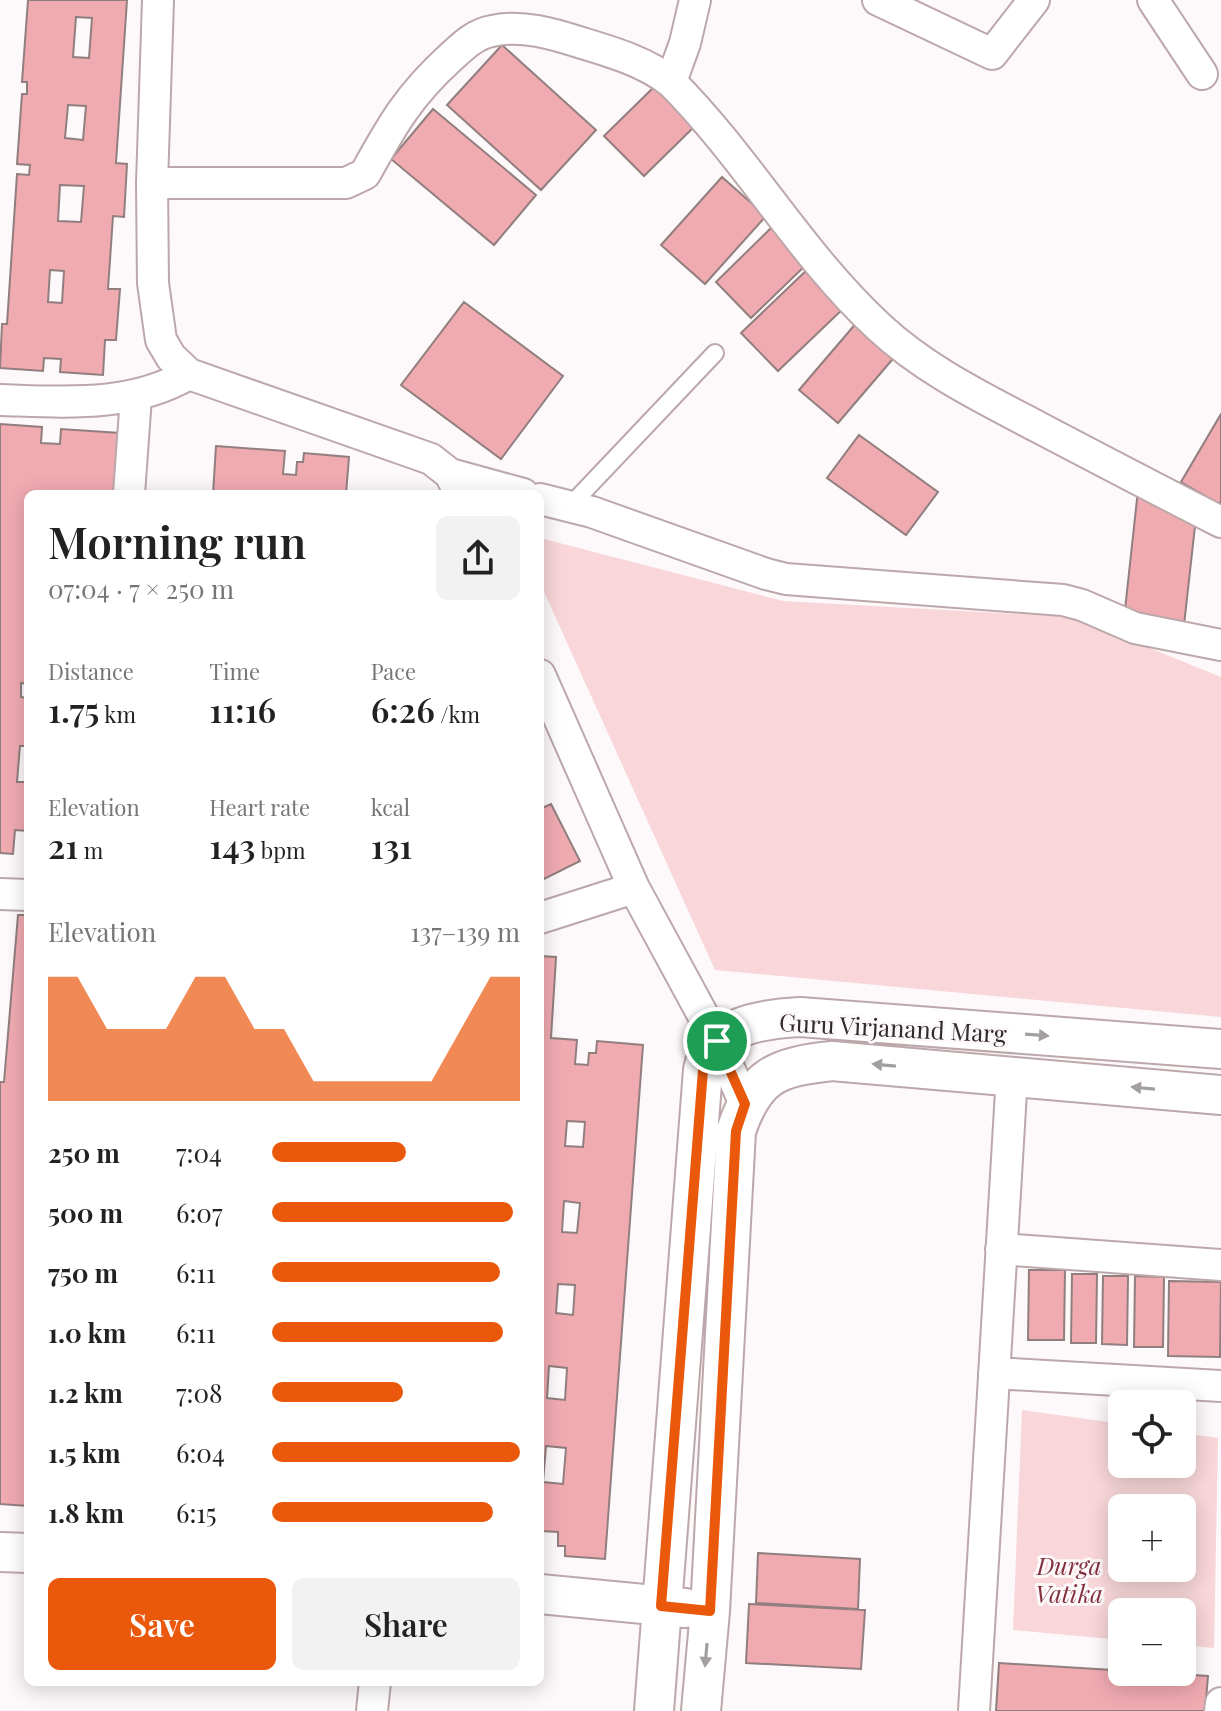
<!DOCTYPE html>
<meta charset="utf-8">
<style>
body{margin:0;font-family:"Playfair Display",serif;background:#f2f2f2;color:#222;height:100vh;display:flex;flex-direction:column;font-size:30px;white-space:nowrap}
*{box-sizing:border-box;margin:0}
p{font-size:26px;color:#767676}
.icon{flex:none;width:44px;height:44px;fill:none;stroke:currentColor;stroke-width:2;stroke-linecap:round;stroke-linejoin:round}
.map{position:relative;flex:1;overflow:hidden}
.details{position:absolute;left:24px;top:490px;width:520px;height:1196px;display:flex;flex-direction:column;background:#fff;border-radius:12px;box-shadow:0 4px 20px #0003}
.details>*{flex:none}
.controls{position:absolute;left:1108px;top:1390px;display:grid;gap:16px}
.controls a{display:grid;place-items:center;width:88px;height:88px;border-radius:12px;background:#fff;box-shadow:0 4px 20px #0003;font-size:40px}
.pin{position:absolute;display:grid;place-items:center;width:68px;height:68px;color:#fff;margin:-34px;border:4px solid #fff;border-radius:50%;box-shadow:0 2px 8px #0007}
.round{display:grid;place-items:center;flex:none;width:84px;height:84px;border-radius:12px;background:#f2f2f2}
.summary{display:flex;align-items:center;justify-content:space-between;height:136px;padding:0 24px}
h1{font-size:44px;font-weight:600;line-height:60px}
.metrics{display:grid;grid-template-columns:repeat(3,1fr);gap:12px;height:136px;padding:8px 24px}
.metrics div{display:grid;align-content:center}
.metrics b{font-size:34px;font-weight:600}
.metrics small{font-size:22px;font-weight:400}
.metrics p{font-size:22px}
.chart{height:224px;padding:16px 24px}
.chart p{display:flex;justify-content:space-between}
.chart svg{width:100%;height:144px;margin-top:8px;fill:#ea580c;opacity:.7}
.cta{display:flex;gap:16px;margin-top:auto;padding:16px 24px}
.cta a{flex:1;height:92px;border-radius:12px;background:#ea580c;color:#fff;font-size:32px;font-weight:600;line-height:92px;text-align:center}
.cta a+a{background:#f2f2f2;color:#222}
ul{padding:0 24px;list-style:none;font-size:26px}
li{display:grid;grid-template-columns:128px 96px 1fr;align-items:center;height:60px}
li i{height:20px;border-radius:10px;background:#ea580c}
.map>svg:first-child{display:block}
.green{fill:#f8d6d9;fill-rule:evenodd}
.building{fill:#f0abb1;stroke:#917e7f;stroke-width:2;fill-rule:evenodd}
.lines{fill:none;stroke-linecap:round;stroke-linejoin:round}
.service-casing{stroke:#bca8aa;stroke-width:20}
.minor-casing{stroke:#bca8aa;stroke-width:34}
.tertiary-casing{stroke:#bca8aa;stroke-width:42}
.service{stroke:#fff;stroke-width:16}
.minor{stroke:#fff;stroke-width:30}
.tertiary{stroke:#fff;stroke-width:38}
.oneway{fill:#a39fa0}
.route-casing{stroke:#fff;stroke-width:16}
.route{stroke:#ea580c;stroke-width:10}
.labels{text-anchor:middle;dominant-baseline:central;stroke-width:6;stroke-linejoin:round;paint-order:stroke}
.street-label{font-size:24px;fill:#322a2b;stroke:#fdf8f9}
.park-label{font-size:24px;font-style:italic;fill:#82303e;stroke:#fdf8f9}
</style>
<div class="map">
<svg width="1221" height="1711" viewBox="0 0 1221 1711">
<rect width="100%" height="100%" fill="#fdf8f9"/>
<!-- green -->
<path class="green" d="M540 538 783 601 1073 617 1221 677V1017L715 970 540 583Z
M1022 1410 1122 1424V1464H1182V1433L1218 1438 1214 1648 1182 1645V1612H1122V1640L1013 1630ZM1122 1508H1182V1568H1122Z"/>
<!-- building -->
<path class="building" d="M28 0H127L116 163 127 164 124 217 113 216 108 289H120L116 340H105L103 375 60 372 61 359 44 358 43 371 0 368 2 324H7L17 174 29 175 30 165 17 164 22 94H27V82H22ZM76 17 92 18 89 58 73 57ZM68 105 86 106 83 140 65 138ZM60 185 84 186 81 222 58 221ZM50 270 64 271 62 303 48 302Z
M502 45 596 130 541 190 447 105Z
M658 83 698 123 644 176 604 136Z
M433 109 536 195 494 245 391 159Z
M722 177 766 216 705 284 661 245Z
M775 224 811 260 751 318 716 282Z
M810 267 847 305 778 371 741 333Z
M464 302 563 376 501 459 401 385Z
M858 321 897 354 838 423 799 390Z
M1221 414V501L1219 504 1181 482Z
M0 424 42 427 41 443 60 444 61 429 120 433 116 494H28V684L21 683V697L28 698V746H20L17 782H28V831L15 830 13 854 0 853Z
M859 435 938 492 906 535 827 478Z
M216 446 285 451 283 474 296 475 297 462H303L304 453 349 457 346 494H213Z
M1138 490 1196 517 1184 625 1124 619Z
M551 804 580 861 540 881V809Z
M18 915H28V1506L0 1504V1082H4Z
M540 956 556 957 551 1038 577 1040 575 1064 588 1065 589 1053H596L597 1041 643 1045 605 1559 565 1556V1546H558V1532L541 1531 540 1553ZM567 1121 585 1122 583 1147 565 1146ZM564 1201 580 1203 577 1233 562 1232ZM558 1284 575 1285 573 1315 556 1313ZM549 1366 567 1368 565 1400 547 1398ZM546 1446 566 1448 563 1484 543 1482Z
M1029 1270H1065L1064 1340H1028Z
M1072 1274H1097L1096 1343H1071Z
M1103 1276H1128L1127 1345 1102 1344Z
M1135 1276 1164 1277 1163 1347H1134Z
M1169 1281 1221 1282 1220 1357 1168 1356Z
M758 1553 860 1559 858 1609 756 1603Z
M749 1604 865 1610 861 1669 746 1663Z
M999 1663 1208 1676 1205 1711H996Z"/>
<g class="lines">
<!-- service casing -->
<g class="service-casing">
<path id="service" d="M569 507 715 353"/>
</g>
<!-- minor casing -->
<g class="minor-casing">
<path id="minor" d="M158 0 152 183 153 283 161 340 171 357 189 374 431 459 450 474 460 494
M878 0 992 54 1034 0
M1153 0 1202 74
M671 82 685 43 695 0
M152 183H346L365 174C392 125 409 95 451 57 463 46 475 34 492 31 521 24 554 34 582 43 612 52 646 62 671 82 747 158 800 254 879 327 925 370 983 398 1038 427 1099 459 1160 491 1221 522
M0 400C66 402 130 408 189 374
M450 474 523 494
M129 494 136 397
M540 499 592 512 766 574 786 579 1063 600 1082 605 1135 628 1221 645
M540 675 634 888 717 1041 745 1104
M0 894 28 895
M540 918 634 888
M1001 1249 1221 1265
M994 1373 1221 1386
M372 1711 375 1682
M974 1711 1012 1075
M1220 1711 1221 1703"/>
</g>
<!-- tertiary casing -->
<g class="tertiary-casing">
<path id="tertiary" d="M0 1552 28 1553
M540 1594 685 1608
M654 1711 703 1070C712 1025 762 1019 800 1017L1221 1049
M701 1711 710 1611 736 1131C755 1075 776 1067 832 1061L1221 1095"/>
</g>
<!-- service -->
<use href="#service" class="service"/>
<!-- minor -->
<use href="#minor" class="minor"/>
<!-- tertiary -->
<use href="#tertiary" class="tertiary"/>
</g>
<!-- one-way arrows -->
<defs><path id="oneway-solid" d="M-6-.8H1V-3.2L6.5 0L1 3.2V.8H-6Z" transform="scale(2)"/></defs>
<g class="oneway">
<use href="#oneway-solid" transform="translate(1037 1035) rotate(4)"/>
<use href="#oneway-solid" transform="translate(884 1065) rotate(-175)"/>
<use href="#oneway-solid" transform="translate(1143 1088) rotate(-175)"/>
<use href="#oneway-solid" transform="translate(706 1655) rotate(95)"/>
</g>
<g class="lines">
<!-- route casing -->
<g class="route-casing">
<path id="route" d="M717 1041 745 1104 736 1131 710 1611 661 1606 703 1070 709 1049Z"/>
</g>
<!-- route -->
<use href="#route" class="route"/>
</g>
<g class="labels">
<!-- street labels -->
<g class="street-label">
<text transform="translate(893 1027) rotate(3)">Guru Virjanand Marg</text>
</g>
<!-- park labels -->
<g class="park-label">
<text x="1069" y="1565">Durga<tspan x="1069" dy="28">Vatika</tspan></text>
</g>
</g>
</svg>
<div class="controls">
<a><svg class="icon" aria-label="locate" viewBox="0 0 24 24"><circle cx="12" cy="12" r="6"/><path d="M12 2v4M12 18v4M2 12h4M18 12h4"/></svg></a>
<a>+</a>
<a>−</a>
</div>
<div class="pin" style="left:717px;top:1041px;background:#1e9e55"><svg class="icon" aria-label="arrive" viewBox="0 0 24 24"><path d="M6 21V4h12l-3 4 3 4H6"/></svg></div>
<section class="details">
<div class="summary"><div><h1>Morning run</h1><p>07:04 · 7 × 250 m</p></div><a class="round"><svg class="icon" aria-label="share" viewBox="0 0 24 24"><path d="M12 15V3M7 8l5-5 5 5M5 13v7h14v-7"/></svg></a></div>
<div class="metrics">
<div><p>Distance</p><b>1.75<small> km</small></b></div>
<div><p>Time</p><b>11:16</b></div>
<div><p>Pace</p><b>6:26<small> /km</small></b></div>
</div>
<div class="metrics">
<div><p>Elevation</p><b>21<small> m</small></b></div>
<div><p>Heart rate</p><b>143<small> bpm</small></b></div>
<div><p>kcal</p><b>131</b></div>
</div>
<div class="chart"><p><span>Elevation</span>137–139 m</p>
<svg viewBox="0 0 160 44" preserveAspectRatio="none"><path d="M0 44V6L10 6L20 22L30 22L40 22L50 6L60 6L70 22L80 22L90 38L100 38L110 38L120 38L130 38L140 22L150 6L160 6V44z"/></svg>
</div>
<ul>
<li><b>250 m</b>7:04<i style="width:54%"></i></li>
<li><b>500 m</b>6:07<i style="width:97%"></i></li>
<li><b>750 m</b>6:11<i style="width:92%"></i></li>
<li><b>1.0 km</b>6:11<i style="width:93%"></i></li>
<li><b>1.2 km</b>7:08<i style="width:53%"></i></li>
<li><b>1.5 km</b>6:04<i style="width:100%"></i></li>
<li><b>1.8 km</b>6:15<i style="width:89%"></i></li>
</ul>
<div class="cta"><a>Save</a><a>Share</a></div>
</section>
</div>
